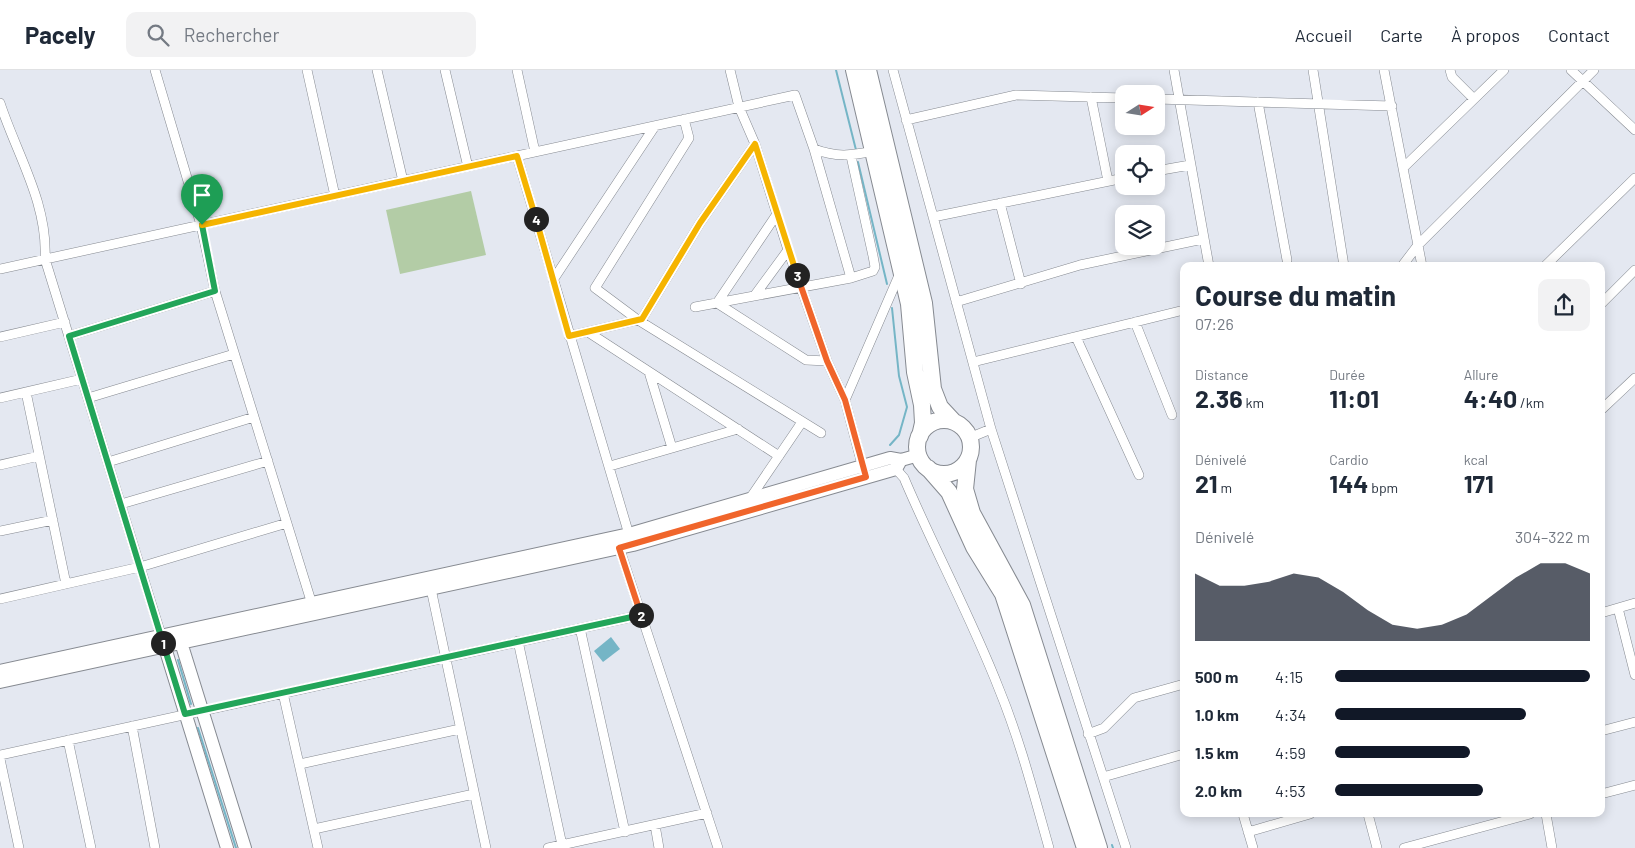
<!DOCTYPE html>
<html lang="fr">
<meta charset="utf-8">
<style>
body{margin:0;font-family:Barlow,sans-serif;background:#f2f2f3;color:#1f2937;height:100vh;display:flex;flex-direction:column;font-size:19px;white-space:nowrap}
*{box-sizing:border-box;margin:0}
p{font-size:16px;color:#747a83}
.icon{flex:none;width:28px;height:28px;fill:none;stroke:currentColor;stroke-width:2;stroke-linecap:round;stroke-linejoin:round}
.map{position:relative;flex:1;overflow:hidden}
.sheet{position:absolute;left:1180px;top:192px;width:425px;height:555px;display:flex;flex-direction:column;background:#fff;border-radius:10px;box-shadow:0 2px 12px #0003}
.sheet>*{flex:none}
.needle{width:32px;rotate:78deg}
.fabs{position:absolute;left:1115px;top:15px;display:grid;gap:10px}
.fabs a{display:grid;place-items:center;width:50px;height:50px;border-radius:10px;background:#fff;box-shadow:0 2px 12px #0003;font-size:25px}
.pin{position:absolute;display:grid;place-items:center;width:42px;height:42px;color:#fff;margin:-51px -21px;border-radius:50% 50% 50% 0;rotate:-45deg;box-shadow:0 0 5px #0007}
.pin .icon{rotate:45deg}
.km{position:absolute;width:25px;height:25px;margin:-12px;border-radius:50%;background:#222;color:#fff;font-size:14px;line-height:25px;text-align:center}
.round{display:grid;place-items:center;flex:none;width:52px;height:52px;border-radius:10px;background:#f2f2f3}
.summary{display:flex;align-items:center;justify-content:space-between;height:85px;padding:0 15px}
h1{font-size:28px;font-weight:700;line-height:38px}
.figures{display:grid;grid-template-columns:repeat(3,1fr);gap:8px;height:85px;padding:5px 15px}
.figures div{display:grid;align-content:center}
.figures b{font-size:25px;font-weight:700}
.figures small{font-size:14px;font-weight:400}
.figures p{font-size:14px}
.chart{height:140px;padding:10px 15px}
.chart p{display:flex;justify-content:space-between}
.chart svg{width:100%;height:90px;margin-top:5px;fill:#111827;opacity:.7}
ul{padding:0 15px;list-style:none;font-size:16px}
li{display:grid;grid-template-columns:80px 60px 1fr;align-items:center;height:38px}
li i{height:12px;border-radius:6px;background:#111827}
header{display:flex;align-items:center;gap:30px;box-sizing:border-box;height:70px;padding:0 25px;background:#fff;border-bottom:1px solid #e0e1e3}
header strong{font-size:24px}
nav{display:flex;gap:28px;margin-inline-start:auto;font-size:18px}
.search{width:350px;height:45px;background:#f2f2f3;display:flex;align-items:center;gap:12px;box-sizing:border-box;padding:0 18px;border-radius:10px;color:#747a83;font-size:19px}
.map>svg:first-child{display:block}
.green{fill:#b3cca6}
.water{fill:#75b5c6}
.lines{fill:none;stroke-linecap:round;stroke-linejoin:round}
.stream{stroke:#75b5c6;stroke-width:2}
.street-casing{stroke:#868a91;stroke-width:10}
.secondary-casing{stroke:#868a91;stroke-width:14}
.highway-casing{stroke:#868a91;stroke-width:18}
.street{stroke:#fff;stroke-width:9}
.secondary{stroke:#fff;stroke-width:12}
.highway{stroke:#fff;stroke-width:16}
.split-1-casing{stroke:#fff;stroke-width:10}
.split-2-casing{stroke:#fff;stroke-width:10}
.split-3-casing{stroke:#fff;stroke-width:10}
.split-4-casing{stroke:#fff;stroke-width:10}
.split-5-casing{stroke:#fff;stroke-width:10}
.split-1{stroke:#22a559;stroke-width:6}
.split-2{stroke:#22a559;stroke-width:6}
.split-3{stroke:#f0652b;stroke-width:6}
.split-4{stroke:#f5b400;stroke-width:6}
.split-5{stroke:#f5b400;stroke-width:6}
</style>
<header>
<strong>Pacely</strong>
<div class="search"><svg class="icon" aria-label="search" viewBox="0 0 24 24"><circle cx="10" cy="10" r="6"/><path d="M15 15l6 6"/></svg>Rechercher</div>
<nav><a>Accueil</a><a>Carte</a><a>À propos</a><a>Contact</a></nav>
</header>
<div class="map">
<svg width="1635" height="778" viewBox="0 0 1635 778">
<rect width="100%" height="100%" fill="#e4e8f1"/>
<!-- green -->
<path class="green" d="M471 121 486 185 400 204 386 140Z"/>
<!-- water -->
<path class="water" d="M611 567 620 579 603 592 594 581Z"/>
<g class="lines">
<!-- stream -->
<path class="stream" d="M836 0 856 80
M858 92 887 214
M890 375 899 365 907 337 899 306 892 238
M178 590 191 634
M198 658 236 778
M1112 775 1113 778"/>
<!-- street casing -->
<g class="street-casing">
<path id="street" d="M155 0 201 155 215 221 311 531
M307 0 335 126
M377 0 403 111
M445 0 468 97
M517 0 535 82
M730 0 739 37 755 74 788 180 827 291 845 330 864 402
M893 0 991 359 1126 778
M1174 0 1209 196
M1313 0 1344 196
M1384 0 1422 196
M1450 0 1452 7 1474 29
M1571 0 1635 60
M1091 27 1108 111
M1156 29 1392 36
M1258 32 1287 190
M0 33C17 85 48 133 45 189L161 565
M684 49 689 68 595 218 638 250 821 363
M906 50 1016 25 1124 28
M814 79C835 87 851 86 873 81
M517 86 630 468
M1403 98 1504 0
M1156 101 1190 95
M1000 133 1021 214
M777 144 717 233 806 290 827 291
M933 147 1124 108
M1402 196 1418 175 1594 0
M1545 196 1635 108
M0 199 795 25 814 79 851 208
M553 210 655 56
M755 225 788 180
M956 232 1080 195 1203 169
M1601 234 1635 200
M695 237 851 208 873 201 875 197 873 186 851 86
M1135 252 1172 345
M588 262 779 386
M69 266 215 221
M569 266 642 249 700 153 755 74
M0 267 65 252
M1076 267 1139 405
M973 292 1184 240
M649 302 672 378
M26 322 66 514
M0 328 82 309
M88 328 234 284
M845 330 900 203
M1601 340 1635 308
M969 368 991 359
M108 392 254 347
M0 395 39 386
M610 396 738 359
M896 399 904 408C934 479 971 547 999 619 1020 670 1034 725 1049 778
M751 427 802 352
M121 434 268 391
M0 461 53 450
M618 474 718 778
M430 514 486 778
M0 529 140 497 287 453
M1618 538 1635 605
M1601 543 1635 533
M580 558 625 762
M518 571 562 775
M283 623 318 778
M132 656 155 778
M1601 661 1635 652
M1088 664 1104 658 1134 628 1184 614
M68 670 91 778
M0 685 641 545
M0 689 19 778
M300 694 460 659
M1103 707 1184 684
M1601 724 1635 715
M1243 744 1253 778
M1368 744 1377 778
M1546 744 1552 778
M655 755 659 778
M314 759 474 724
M1248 762 1310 744
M548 778 707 743
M1404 778 1530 744"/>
</g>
<!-- secondary casing -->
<g class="secondary-casing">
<path id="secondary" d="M179 566 245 778
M162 568 227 778
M0 601 629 464 890 388 901 390 919 385
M0 612 633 475 896 399 901 390"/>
</g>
<!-- highway casing -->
<g class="highway-casing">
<path id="highway" d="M854 0 909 234 915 302 922 335 923 353 920 366
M868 0 924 233 933 319 940 337 954 352
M917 377a27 27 0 1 1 54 0a27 27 0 1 1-54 0Z
M968 390 965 419 972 443 1022 535 1099 778
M928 398 949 422 974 477 1003 524 1085 778"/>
</g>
<!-- street -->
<use href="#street" class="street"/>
<!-- secondary -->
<use href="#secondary" class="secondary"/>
<!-- highway -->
<use href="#highway" class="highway"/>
</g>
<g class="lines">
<!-- split-1 casing -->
<g class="split-1-casing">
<path id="split-1" d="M163 573 69 266 215 221 202 155"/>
</g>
<!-- split-2 casing -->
<g class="split-2-casing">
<path id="split-2" d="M163 573 185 644 641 545"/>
</g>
<!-- split-3 casing -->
<g class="split-3-casing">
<path id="split-3" d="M641 545 619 478 866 407 845 330 827 291 797 205"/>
</g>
<!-- split-4 casing -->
<g class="split-4-casing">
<path id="split-4" d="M536 149 569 266 642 249 700 153 755 74 797 205"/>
</g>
<!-- split-5 casing -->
<g class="split-5-casing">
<path id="split-5" d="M202 155 517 86 536 149"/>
</g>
<!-- split-1 -->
<use href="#split-1" class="split-1"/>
<!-- split-2 -->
<use href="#split-2" class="split-2"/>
<!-- split-3 -->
<use href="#split-3" class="split-3"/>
<!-- split-4 -->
<use href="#split-4" class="split-4"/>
<!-- split-5 -->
<use href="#split-5" class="split-5"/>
</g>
</svg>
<div class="fabs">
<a><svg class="needle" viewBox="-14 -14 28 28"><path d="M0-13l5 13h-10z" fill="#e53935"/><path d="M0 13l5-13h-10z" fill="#747a83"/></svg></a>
<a><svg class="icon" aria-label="locate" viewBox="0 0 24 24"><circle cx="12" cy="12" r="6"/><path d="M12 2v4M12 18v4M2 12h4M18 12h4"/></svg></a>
<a><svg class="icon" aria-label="layers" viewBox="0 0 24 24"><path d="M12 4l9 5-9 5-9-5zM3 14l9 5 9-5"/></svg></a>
</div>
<div class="pin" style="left:202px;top:155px;background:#1e9e55"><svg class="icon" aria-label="arrive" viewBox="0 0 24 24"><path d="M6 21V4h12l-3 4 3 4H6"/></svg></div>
<b class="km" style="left:163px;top:573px">1</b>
<b class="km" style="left:641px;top:545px">2</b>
<b class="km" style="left:797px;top:205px">3</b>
<b class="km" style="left:536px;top:149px">4</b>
<section class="sheet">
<div class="summary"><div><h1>Course du matin</h1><p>07:26</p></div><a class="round"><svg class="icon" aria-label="share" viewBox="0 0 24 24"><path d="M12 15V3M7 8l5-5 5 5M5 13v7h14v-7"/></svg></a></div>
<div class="figures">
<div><p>Distance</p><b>2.36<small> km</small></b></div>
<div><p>Durée</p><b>11:01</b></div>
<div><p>Allure</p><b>4:40<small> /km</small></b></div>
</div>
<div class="figures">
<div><p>Dénivelé</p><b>21<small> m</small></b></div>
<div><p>Cardio</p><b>144<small> bpm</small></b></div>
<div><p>kcal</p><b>171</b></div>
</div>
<div class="chart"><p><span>Dénivelé</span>304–322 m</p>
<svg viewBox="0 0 160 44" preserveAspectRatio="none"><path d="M0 44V11L10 17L20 17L30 15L40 11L50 13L60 20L70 29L80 36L90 38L100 36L110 31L120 22L130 13L140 6L150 6L160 11V44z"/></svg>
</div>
<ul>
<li><b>500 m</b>4:15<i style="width:100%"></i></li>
<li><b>1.0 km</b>4:34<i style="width:75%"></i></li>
<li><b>1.5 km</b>4:59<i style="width:53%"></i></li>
<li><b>2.0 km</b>4:53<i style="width:58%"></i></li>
</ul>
</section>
</div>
